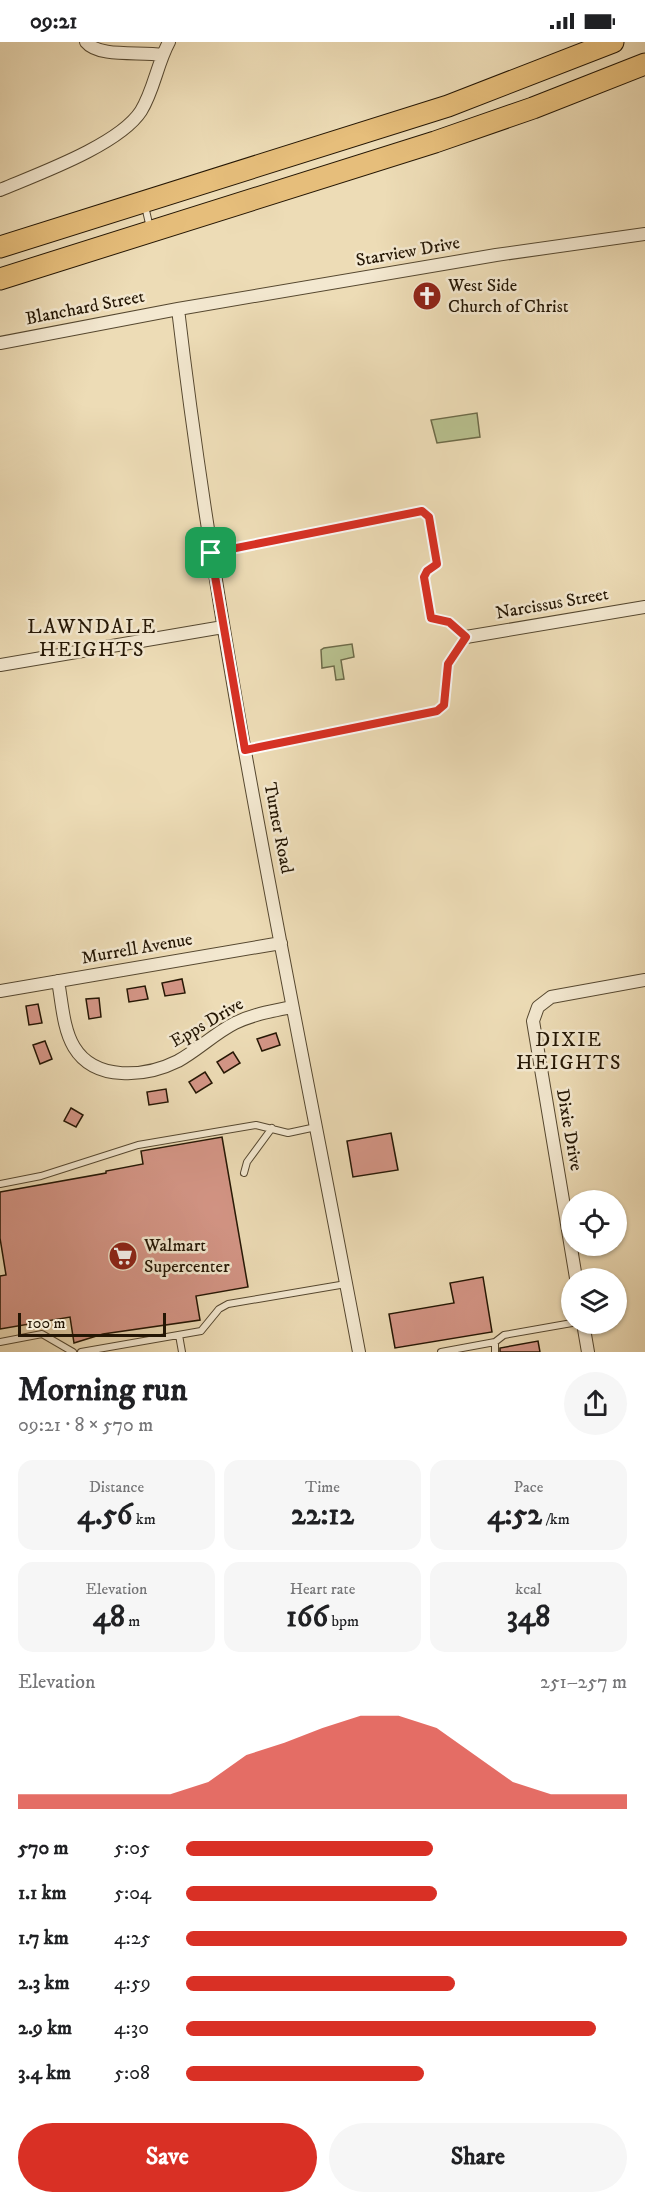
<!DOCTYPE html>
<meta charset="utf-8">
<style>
body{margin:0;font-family:"IM FELL DW Pica",serif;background:#f6f6f6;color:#202124;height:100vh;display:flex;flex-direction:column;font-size:22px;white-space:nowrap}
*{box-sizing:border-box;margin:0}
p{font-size:20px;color:#757577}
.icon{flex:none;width:33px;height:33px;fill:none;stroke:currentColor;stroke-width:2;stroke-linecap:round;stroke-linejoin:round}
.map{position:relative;height:1310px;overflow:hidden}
.details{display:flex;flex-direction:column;background:#fff;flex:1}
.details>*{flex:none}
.controls{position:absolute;left:561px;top:1148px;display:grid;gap:12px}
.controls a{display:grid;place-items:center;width:66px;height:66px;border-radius:50%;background:#fff;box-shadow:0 2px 4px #0004;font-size:30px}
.scale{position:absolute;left:18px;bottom:15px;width:148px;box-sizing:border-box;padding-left:6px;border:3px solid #241604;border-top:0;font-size:16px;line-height:21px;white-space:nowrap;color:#241604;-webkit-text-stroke:4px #f3e8d0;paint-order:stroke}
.pin{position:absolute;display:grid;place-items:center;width:51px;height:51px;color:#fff;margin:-26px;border-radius:12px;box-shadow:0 3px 9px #0006}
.round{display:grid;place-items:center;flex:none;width:63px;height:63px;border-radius:32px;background:#f6f6f6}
.summary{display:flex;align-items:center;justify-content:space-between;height:102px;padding:0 18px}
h1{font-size:33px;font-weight:700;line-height:45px}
.metrics{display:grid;grid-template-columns:repeat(3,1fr);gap:9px;height:102px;padding:6px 18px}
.metrics div{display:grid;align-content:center;border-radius:15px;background:#f6f6f6;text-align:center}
.metrics b{font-size:30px;font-weight:700}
.metrics small{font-size:16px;font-weight:400}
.metrics p{font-size:16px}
.chart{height:168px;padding:12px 18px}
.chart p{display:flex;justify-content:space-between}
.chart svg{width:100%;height:108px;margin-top:6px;fill:#d93025;opacity:.7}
.cta{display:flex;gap:12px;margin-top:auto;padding:12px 18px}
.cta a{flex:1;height:69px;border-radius:36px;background:#d93025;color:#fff;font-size:24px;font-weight:700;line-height:69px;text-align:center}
.cta a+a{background:#f6f6f6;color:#202124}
ul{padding:0 18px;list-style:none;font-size:20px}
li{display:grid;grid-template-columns:96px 72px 1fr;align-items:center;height:45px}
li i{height:15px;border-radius:8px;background:#d93025}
.status{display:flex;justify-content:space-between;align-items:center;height:42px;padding:0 30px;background:#fff;direction:ltr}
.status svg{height:16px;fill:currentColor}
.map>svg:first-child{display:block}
.green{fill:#b8c08e;stroke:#6e6b49;stroke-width:1.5}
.building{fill:#d59687;stroke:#241604;stroke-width:1.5}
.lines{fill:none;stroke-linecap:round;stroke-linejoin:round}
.service-casing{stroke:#564830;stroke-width:8}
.minor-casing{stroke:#564830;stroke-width:14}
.motorway-casing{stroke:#241604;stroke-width:23}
.service{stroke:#f3e8d0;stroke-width:6}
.minor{stroke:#f3e8d0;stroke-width:12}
.motorway{stroke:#e6be7b;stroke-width:21}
.route-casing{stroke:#fff;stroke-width:12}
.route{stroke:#d93025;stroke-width:8}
.labels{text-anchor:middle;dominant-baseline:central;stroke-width:5;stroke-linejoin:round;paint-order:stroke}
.street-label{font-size:18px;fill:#241604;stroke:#f3e8d0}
.poi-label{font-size:18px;fill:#241604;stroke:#f3e8d0;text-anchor:start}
.neighbourhood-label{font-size:20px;letter-spacing:1.5px;fill:#241604;stroke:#f3e8d0}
</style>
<div class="status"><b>09:21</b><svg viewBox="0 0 49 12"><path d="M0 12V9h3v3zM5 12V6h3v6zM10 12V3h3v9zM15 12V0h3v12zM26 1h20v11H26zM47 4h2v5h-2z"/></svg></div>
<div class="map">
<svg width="645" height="1310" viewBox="0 0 645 1310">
<rect width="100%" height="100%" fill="#eddcb6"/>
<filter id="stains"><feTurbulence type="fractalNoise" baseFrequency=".00333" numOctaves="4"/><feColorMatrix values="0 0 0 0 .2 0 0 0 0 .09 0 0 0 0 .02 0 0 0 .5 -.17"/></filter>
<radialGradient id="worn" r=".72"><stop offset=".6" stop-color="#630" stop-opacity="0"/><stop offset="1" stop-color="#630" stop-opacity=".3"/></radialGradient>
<!-- green -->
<path class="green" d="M477 371 480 395 437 401 431 378Z
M352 602 354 615 341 618 344 637 336 638 334 624 322 626 321 608 324 606Z"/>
<!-- building -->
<path class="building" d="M182 937 185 951 165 954 162 941Z
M145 944 148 957 129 960 127 947Z
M99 956 101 975 89 977 86 957Z
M38 962 42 981 29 983 26 964Z
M276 991 280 1003 262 1009 257 997Z
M45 999 52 1017 40 1022 33 1003Z
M233 1010 240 1021 224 1031 217 1020Z
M205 1030 212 1041 196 1051 189 1040Z
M166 1047 168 1060 149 1063 147 1050Z
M71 1066 83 1073 76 1085 64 1079Z
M391 1091 398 1128 353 1135 347 1099Z
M222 1095 248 1245 196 1254 200 1278 103 1292 74 1301 70 1275 0 1287V1234L6 1233 0 1196V1150L106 1131V1129L143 1122 141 1109Z
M483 1235 492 1290 395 1306 389 1272 454 1261 450 1241Z
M538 1299 540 1310H500V1306Z"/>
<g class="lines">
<!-- service casing -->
<g class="service-casing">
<path id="service" d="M145 164 150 186
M212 511 422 469 429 475 437 522 427 529 424 535 431 576 449 580 466 595 448 622 444 663 437 669 245 708
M244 1131 247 1120 272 1086
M0 1142 41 1134 138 1103 256 1083 288 1091 316 1085
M179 1293 182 1310
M0 1300 42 1292 73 1310
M81 1310 201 1289 219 1267 228 1262 346 1242
M441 1310 495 1300
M495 1310V1300L504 1293 572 1281"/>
</g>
<!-- minor casing -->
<g class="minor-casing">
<path id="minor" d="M86 0C99 16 141 9 162 13
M0 148C38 132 119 103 141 69 154 48 157 22 169 0
M178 267C219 617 294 963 359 1310
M0 301 178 267 496 213 645 192
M466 595 645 565
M0 623 223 585
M58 939C62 960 63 987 74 1005 95 1040 146 1035 178 1019 198 1008 215 991 235 981 254 972 272 969 292 965
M0 949 281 901
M576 1236 533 979 538 965 551 955 645 938
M583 1281 588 1310"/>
</g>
<!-- motorway casing -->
<g class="motorway-casing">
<path id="motorway" d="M0 205 448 64 613 0
M0 237 435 100 533 66 645 22"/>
</g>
<!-- service -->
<use href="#service" class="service"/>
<!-- minor -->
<use href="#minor" class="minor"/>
<!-- motorway -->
<use href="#motorway" class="motorway"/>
</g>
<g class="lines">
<!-- route casing -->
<g class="route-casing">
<path id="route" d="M422 469 429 475 437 522 427 529 424 535 431 576 449 580 466 595 448 622 444 663 437 669 245 708 211 511Z"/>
</g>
<!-- route -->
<use href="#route" class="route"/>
</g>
<!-- icons -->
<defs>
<g id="church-disc" transform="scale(1.5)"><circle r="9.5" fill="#8f2418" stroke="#f3e8d0"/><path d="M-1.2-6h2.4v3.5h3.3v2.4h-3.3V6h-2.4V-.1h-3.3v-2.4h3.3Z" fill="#fff"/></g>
<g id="supermarket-disc" transform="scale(1.5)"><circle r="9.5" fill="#8f2418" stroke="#f3e8d0"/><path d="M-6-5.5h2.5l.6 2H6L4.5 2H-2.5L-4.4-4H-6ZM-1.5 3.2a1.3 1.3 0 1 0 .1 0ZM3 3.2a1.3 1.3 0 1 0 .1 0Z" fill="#fff"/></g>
</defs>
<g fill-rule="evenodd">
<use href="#church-disc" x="427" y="254"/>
<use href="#supermarket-disc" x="123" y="1214"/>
</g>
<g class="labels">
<!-- street labels -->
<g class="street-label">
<text transform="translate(408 210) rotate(-10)">Starview Drive</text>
<text transform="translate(85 266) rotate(-11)">Blanchard Street</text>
<text transform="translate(552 562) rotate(-10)">Narcissus Street</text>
<text transform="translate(278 786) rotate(79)">Turner Road</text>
<text transform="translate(137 907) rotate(-10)">Murrell Avenue</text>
<text transform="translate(207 981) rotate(-30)">Epps Drive</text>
<text transform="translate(569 1088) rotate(80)">Dixie Drive</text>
</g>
<!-- poi labels -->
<g class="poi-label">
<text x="448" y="244">West Side<tspan x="448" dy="21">Church of Christ</tspan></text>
<text x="144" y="1204">Walmart<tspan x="144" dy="21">Supercenter</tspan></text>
</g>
<!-- neighbourhood labels -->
<g class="neighbourhood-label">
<text x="92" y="585">LAWNDALE<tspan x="92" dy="23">HEIGHTS</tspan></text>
<text x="569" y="998">DIXIE<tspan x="569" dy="23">HEIGHTS</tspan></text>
</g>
</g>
<rect width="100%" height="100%" filter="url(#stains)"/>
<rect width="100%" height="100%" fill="url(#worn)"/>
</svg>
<div class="controls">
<a><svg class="icon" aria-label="locate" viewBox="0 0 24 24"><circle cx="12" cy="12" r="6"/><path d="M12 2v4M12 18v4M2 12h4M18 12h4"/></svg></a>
<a><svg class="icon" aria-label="layers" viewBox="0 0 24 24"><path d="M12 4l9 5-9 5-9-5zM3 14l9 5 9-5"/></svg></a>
</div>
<div class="scale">100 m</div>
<div class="pin" style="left:211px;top:511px;background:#1e9e55"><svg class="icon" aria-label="arrive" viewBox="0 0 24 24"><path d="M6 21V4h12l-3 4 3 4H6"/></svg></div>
</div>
<section class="details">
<div class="summary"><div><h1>Morning run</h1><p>09:21 · 8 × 570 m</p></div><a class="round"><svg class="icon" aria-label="share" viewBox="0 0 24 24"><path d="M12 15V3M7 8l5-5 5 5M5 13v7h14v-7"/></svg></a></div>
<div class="metrics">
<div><p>Distance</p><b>4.56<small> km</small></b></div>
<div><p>Time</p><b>22:12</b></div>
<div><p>Pace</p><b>4:52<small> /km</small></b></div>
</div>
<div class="metrics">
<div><p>Elevation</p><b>48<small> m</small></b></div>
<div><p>Heart rate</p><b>166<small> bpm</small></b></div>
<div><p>kcal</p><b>348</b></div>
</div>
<div class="chart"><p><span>Elevation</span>251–257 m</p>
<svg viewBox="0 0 160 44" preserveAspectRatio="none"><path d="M0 44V38L10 38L20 38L30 38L40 38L50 33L60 22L70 17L80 11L90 6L100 6L110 11L120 22L130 33L140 38L150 38L160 38V44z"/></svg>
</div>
<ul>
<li><b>570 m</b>5:05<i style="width:56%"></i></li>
<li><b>1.1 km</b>5:04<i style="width:57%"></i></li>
<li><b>1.7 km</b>4:25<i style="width:100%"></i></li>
<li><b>2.3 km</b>4:59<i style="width:61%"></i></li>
<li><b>2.9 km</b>4:30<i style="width:93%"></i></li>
<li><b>3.4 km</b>5:08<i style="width:54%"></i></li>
</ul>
<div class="cta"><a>Save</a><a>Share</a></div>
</section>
